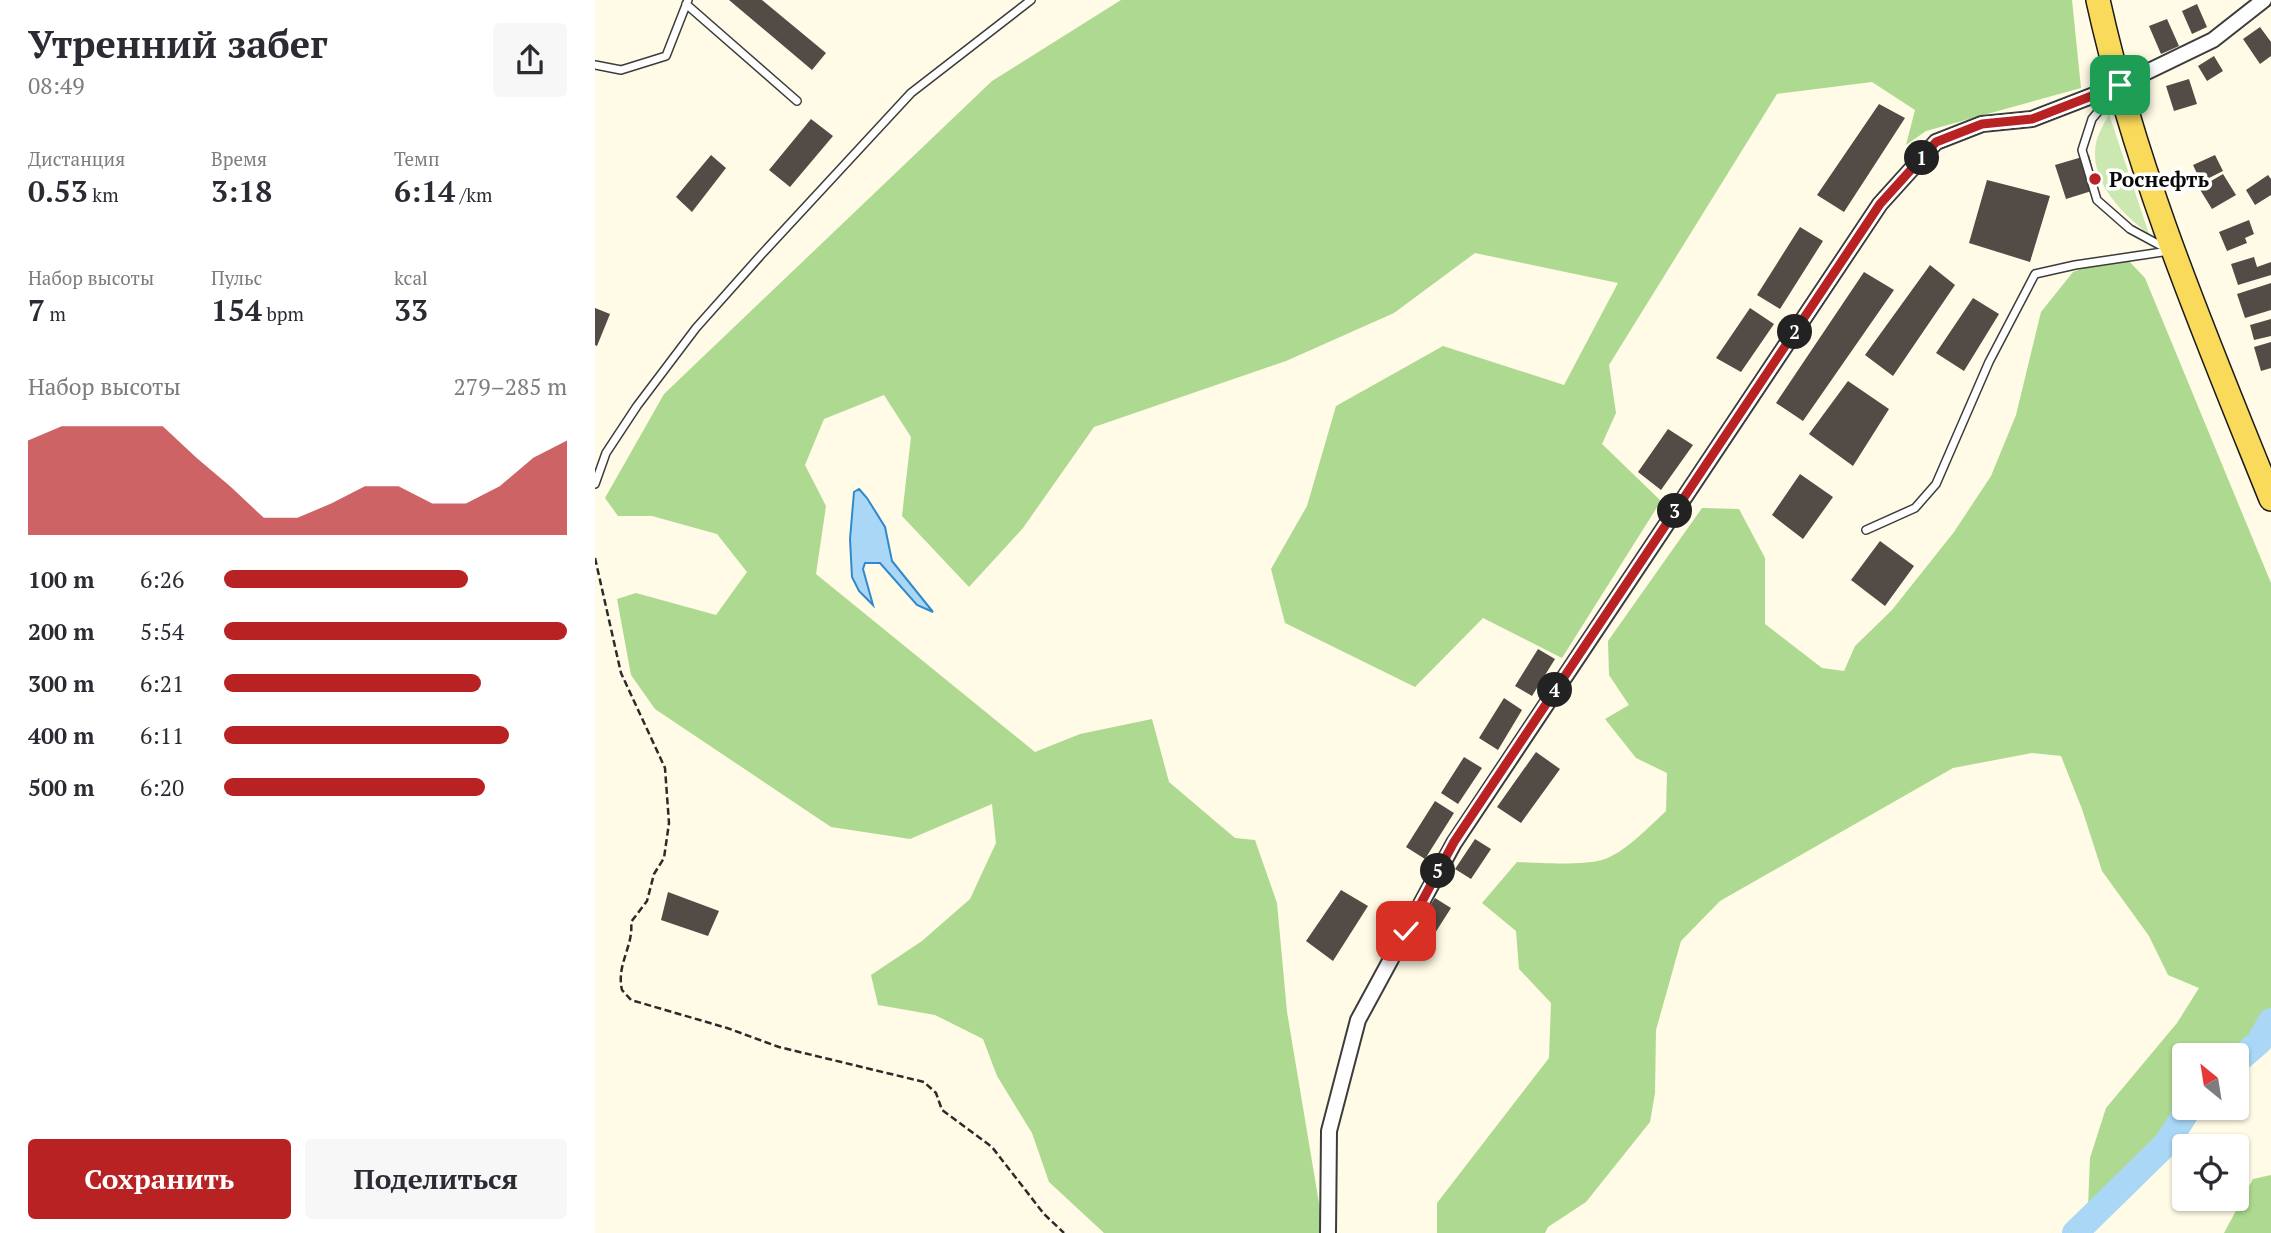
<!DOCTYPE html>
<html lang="ru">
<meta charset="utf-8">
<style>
body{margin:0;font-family:"PT Serif",serif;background:#f7f7f7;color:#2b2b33;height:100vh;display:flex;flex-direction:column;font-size:26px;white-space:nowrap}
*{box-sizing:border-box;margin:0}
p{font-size:23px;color:#7c7c81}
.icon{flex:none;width:38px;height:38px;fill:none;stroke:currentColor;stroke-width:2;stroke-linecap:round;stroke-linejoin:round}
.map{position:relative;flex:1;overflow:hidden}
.drawer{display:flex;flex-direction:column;background:#fff;width:595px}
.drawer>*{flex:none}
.needle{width:46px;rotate:330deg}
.controls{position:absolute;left:1577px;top:1043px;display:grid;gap:14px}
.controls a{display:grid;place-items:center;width:77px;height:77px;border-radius:7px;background:#fff;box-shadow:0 2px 5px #0004;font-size:35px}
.pin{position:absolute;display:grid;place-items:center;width:60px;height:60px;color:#fff;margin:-30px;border-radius:14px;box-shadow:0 4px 10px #0006}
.km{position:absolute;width:35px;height:35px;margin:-18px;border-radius:50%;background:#222;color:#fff;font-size:19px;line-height:35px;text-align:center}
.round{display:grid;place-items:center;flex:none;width:74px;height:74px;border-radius:7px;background:#f7f7f7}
.headline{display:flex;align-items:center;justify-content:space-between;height:119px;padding:0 28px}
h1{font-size:38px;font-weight:800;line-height:52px}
.metrics{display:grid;grid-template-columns:repeat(3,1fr);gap:10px;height:119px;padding:7px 28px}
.metrics div{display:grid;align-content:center}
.metrics b{font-size:30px;font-weight:800}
.metrics small{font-size:19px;font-weight:400}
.metrics p{font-size:19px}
.chart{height:196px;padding:14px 28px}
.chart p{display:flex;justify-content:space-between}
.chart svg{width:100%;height:126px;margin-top:7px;fill:#b92223;opacity:.7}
.primary-button{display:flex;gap:14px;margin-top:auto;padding:14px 28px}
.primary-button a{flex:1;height:80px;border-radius:7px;background:#b92223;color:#fff;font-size:28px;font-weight:800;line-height:80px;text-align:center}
.primary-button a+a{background:#f7f7f7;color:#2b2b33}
ul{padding:0 28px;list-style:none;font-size:23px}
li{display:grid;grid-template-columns:112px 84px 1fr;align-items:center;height:52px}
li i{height:18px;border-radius:9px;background:#b92223}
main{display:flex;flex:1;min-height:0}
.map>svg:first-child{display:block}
.green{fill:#cbe8b1}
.forest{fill:#aed990}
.water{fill:#aad7f6;stroke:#3189cd;stroke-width:2}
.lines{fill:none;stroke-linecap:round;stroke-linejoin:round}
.river{stroke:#aad7f6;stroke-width:26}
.building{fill:#524b46}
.service-casing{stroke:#3c3c3c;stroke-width:10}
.minor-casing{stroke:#3c3c3c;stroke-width:18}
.primary-casing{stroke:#1a1a1a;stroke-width:26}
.path{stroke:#2b2b2b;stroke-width:2.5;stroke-dasharray:7 3.5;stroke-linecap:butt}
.service{stroke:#fff;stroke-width:7}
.minor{stroke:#fff;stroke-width:14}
.primary{stroke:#fada5b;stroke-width:23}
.route-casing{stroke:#fff;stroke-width:14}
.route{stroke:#b92223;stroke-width:9}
.poi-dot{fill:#b92223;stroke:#fff;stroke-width:2.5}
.labels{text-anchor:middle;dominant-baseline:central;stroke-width:7;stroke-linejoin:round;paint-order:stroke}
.poi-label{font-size:21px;font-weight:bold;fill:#090909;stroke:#fff;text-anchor:start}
</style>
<main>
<section class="drawer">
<div class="headline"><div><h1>Утренний забег</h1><p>08:49</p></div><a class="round"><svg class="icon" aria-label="share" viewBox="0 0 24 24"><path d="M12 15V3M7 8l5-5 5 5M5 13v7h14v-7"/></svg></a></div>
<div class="metrics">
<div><p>Дистанция</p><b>0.53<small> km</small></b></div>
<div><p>Время</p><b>3:18</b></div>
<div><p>Темп</p><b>6:14<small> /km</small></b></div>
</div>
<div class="metrics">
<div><p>Набор высоты</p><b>7<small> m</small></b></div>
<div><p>Пульс</p><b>154<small> bpm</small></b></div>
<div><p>kcal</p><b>33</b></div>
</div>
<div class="chart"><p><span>Набор высоты</span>279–285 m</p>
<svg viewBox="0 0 160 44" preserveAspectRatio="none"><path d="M0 44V11L10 6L20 6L30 6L40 6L50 17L60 27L70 38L80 38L90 33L100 27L110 27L120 33L130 33L140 27L150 17L160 11V44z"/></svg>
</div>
<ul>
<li><b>100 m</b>6:26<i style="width:71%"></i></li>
<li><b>200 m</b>5:54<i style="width:100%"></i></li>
<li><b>300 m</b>6:21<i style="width:75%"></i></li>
<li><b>400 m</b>6:11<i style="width:83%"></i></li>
<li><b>500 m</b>6:20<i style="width:76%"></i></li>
</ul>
<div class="primary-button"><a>Сохранить</a><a>Поделиться</a></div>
</section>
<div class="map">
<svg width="1676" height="1233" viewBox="0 0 1676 1233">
<rect width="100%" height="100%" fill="#fffbe6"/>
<!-- green -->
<path class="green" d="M1514 114 1554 234C1526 213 1491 178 1502 139 1505 130 1510 122 1514 114Z"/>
<!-- forest -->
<path class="forest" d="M526 0H1477L1486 88 1331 131 1311 145 1320 110 1277 82 1182 94 1014 365 1021 413 1007 444 1066 501 967 658 888 618 820 687 690 623 676 569 712 506 741 406 848 346 969 385 1023 283 880 253 799 313 691 361 499 427 428 528 374 587 307 516 316 437 289 395 229 419 210 465 231 506 221 574 440 752 485 734 557 719 574 782 640 838 660 840 682 903 692 1012 729 1233H509L454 1182 437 1133 402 1076 388 1039 340 1015 283 1005 276 975 327 941 375 899 401 843 397 804 315 839 236 827 60 709 36 675 22 599 41 593 121 615 152 572 122 534 57 516H23L10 498 69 394 397 81Z
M1531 258 1550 278 1676 583V1021L1664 1042 1642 1061V1055H1589V1108H1594L1572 1143 1509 1204 1493 1207 1495 1158 1511 1108 1582 1023 1604 988 1573 975 1554 936 1507 871 1487 809 1466 756 1437 753 1358 768 1125 901 1086 941 1061 1030 1060 1093 1055 1122 991 1202 953 1227 950 1233H842V1203L954 1058 956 1003 924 969 921 931 887 903 922 862C944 863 991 866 1010 859 1030 852 1055 826 1071 811L1072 773 1041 758 1010 719 1034 705 1014 675 1013 641 1107 508 1144 509 1170 558V624L1227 668 1249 671 1260 646 1297 610 1359 532 1396 476 1421 415 1446 312 1478 272 1505 262Z
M1676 1175V1233H1629L1658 1179Z"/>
<!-- water -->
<path class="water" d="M264 489 272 498 290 527 297 561 338 612 322 605 285 563H270L268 569 278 605 264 591 257 577 255 539 259 492Z"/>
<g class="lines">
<!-- river -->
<path class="river" d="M1642 1061 1664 1042 1676 1021
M1480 1233 1572 1143 1594 1108"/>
</g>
<!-- building -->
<path class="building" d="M134 0H167L231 53 217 70Z
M1602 4 1612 27 1597 34 1587 11Z
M1572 19 1584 46 1566 54 1554 26Z
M1665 27 1676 42V56L1665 64 1648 39Z
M1619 56 1628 71 1612 81 1603 66Z
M1594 79 1602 104 1579 111 1571 86Z
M1284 104 1310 118 1249 212 1222 195Z
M216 119 238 136 195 187 174 170Z
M116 155 131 168 97 212 81 197Z
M1494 155 1503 189 1471 199 1460 165Z
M1620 155 1628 171 1606 182 1598 165Z
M1628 174 1641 195 1617 209 1604 188Z
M1673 175 1676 179V195L1660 205 1651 190Z
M1392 180 1455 196 1435 262 1374 243Z
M1654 220 1659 234 1650 238 1652 243 1632 251 1624 232Z
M1205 227 1228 241 1185 309 1162 295Z
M1659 257 1662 267 1676 262V275L1643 285 1636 264Z
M1335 265 1360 285 1298 376 1270 355Z
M1269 272 1299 290 1208 421 1181 403Z
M1676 283V310L1650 318 1642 294Z
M1378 298 1404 314 1369 371 1341 353Z
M0 308 15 314 2 346 0 345Z
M1155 308 1179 324 1146 372 1121 358Z
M1676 319V336L1659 340 1655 325Z
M1676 342V368L1666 371 1659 347Z
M1253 381 1294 409 1258 466 1214 434Z
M1073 429 1098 445 1066 490 1043 472Z
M1205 474 1238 497 1208 539 1177 515Z
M1285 541 1319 566 1290 606 1256 580Z
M943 649 960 659 937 696 920 686Z
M909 698 927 710 903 750 884 738Z
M941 752 965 769 926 823 902 807Z
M869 757 887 768 863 804 846 793Z
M840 801 859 813 830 859 811 847Z
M880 839 896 849 876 879 860 869Z
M746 890 773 906 738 961 711 941Z
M73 892 124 911 113 936 66 920Z
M840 898 856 908 826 955 810 945Z"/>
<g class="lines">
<!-- service casing -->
<g class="service-casing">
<path id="service" d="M91 4 202 101
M0 65 26 70 71 56 93 0
M1521 90 1497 119 1487 150 1502 200 1535 229 1572 249
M0 484 11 453 42 406 101 328 166 255 316 93 436 0
M1271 530 1320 508 1341 484 1394 362 1440 274 1480 265 1574 251"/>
</g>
<!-- minor casing -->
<g class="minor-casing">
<path id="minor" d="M733 1233 734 1131 763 1020 859 843 1285 204 1341 142 1387 124 1437 119 1525 85 1618 40 1669 0"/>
</g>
<!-- primary casing -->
<g class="primary-casing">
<path id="primary" d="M1503 0C1541 173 1610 335 1676 499"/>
</g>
<!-- path -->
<path class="path" d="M0 558 26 673 70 768 74 823 69 858 59 874 52 901 36 922C39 946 21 964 27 990L36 1000 132 1028 184 1047 329 1082 341 1093 347 1110 397 1147 449 1214 469 1233"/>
<!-- service -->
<use href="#service" class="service"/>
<!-- minor -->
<use href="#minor" class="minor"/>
<!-- primary -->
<use href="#primary" class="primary"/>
</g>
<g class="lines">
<!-- route casing -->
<g class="route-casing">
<path id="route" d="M811 931 859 842 1285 204 1341 142 1387 124 1437 119 1525 85"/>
</g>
<!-- route -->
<use href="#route" class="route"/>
</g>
<!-- markers -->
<circle class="poi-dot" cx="1500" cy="179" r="7"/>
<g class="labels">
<!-- poi labels -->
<g class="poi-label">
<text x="1514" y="179">Роснефть</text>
</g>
</g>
</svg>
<div class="controls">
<a><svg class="needle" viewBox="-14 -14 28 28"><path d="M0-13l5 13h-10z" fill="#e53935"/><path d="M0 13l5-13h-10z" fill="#7c7c81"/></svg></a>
<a><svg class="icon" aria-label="locate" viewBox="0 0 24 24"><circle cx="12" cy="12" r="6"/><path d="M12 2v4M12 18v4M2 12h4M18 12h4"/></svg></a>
</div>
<div class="pin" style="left:1525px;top:85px;background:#1e9e55"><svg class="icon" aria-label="arrive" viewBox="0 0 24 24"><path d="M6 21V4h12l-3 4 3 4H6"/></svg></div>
<div class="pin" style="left:811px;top:931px;background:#d93025"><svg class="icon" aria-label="check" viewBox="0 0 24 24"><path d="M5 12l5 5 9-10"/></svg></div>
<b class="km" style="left:1327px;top:158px">1</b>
<b class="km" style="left:1200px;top:332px">2</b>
<b class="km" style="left:1080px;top:511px">3</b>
<b class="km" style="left:960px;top:690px">4</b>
<b class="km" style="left:843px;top:871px">5</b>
</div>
</main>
